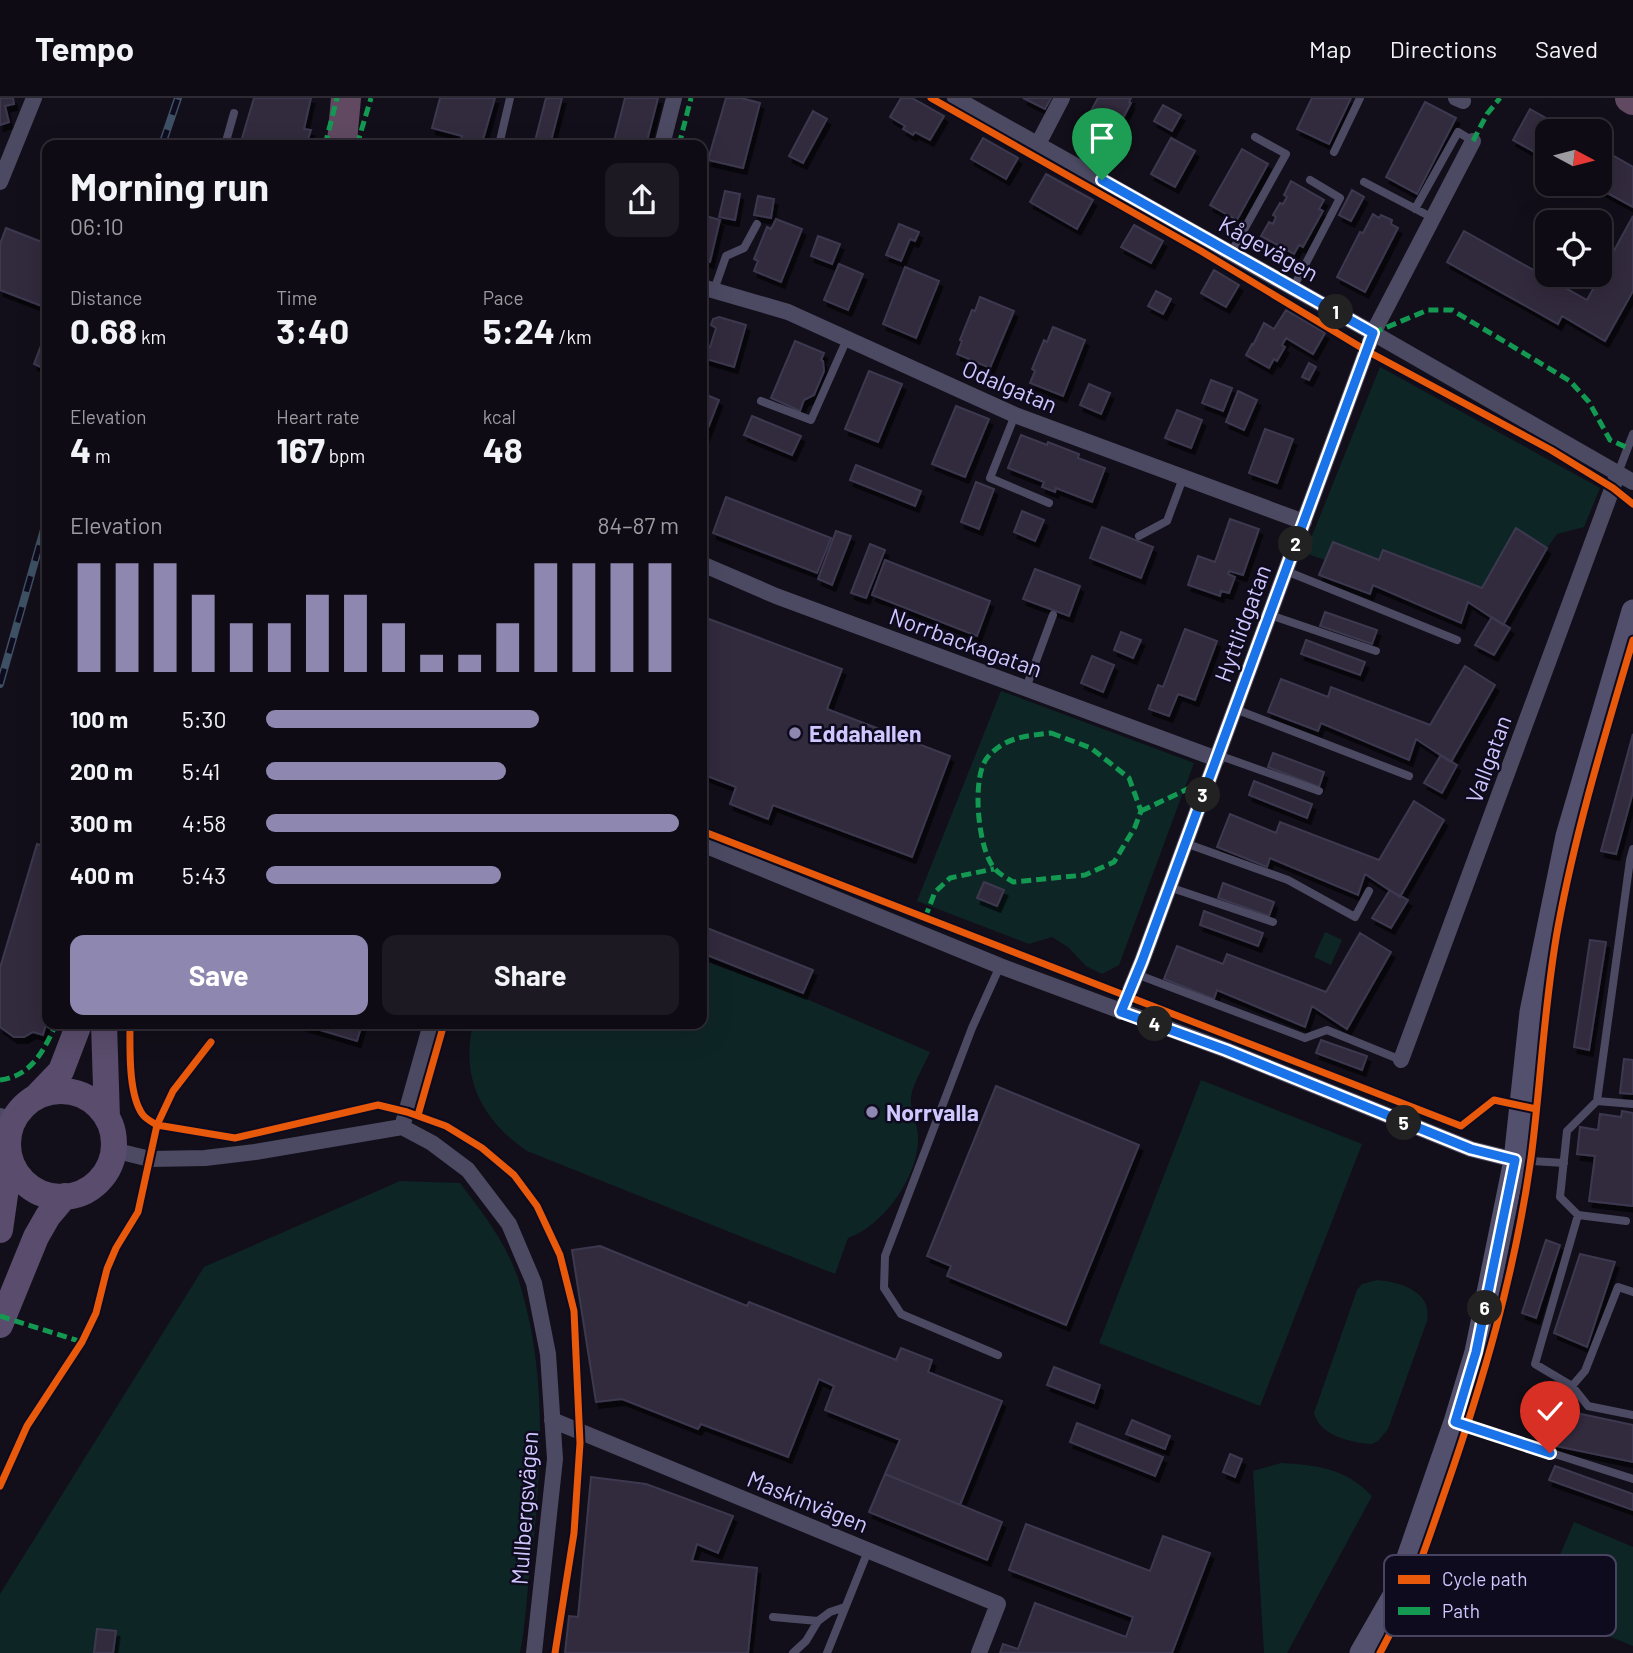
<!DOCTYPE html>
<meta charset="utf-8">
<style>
body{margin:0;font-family:Barlow,sans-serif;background:#1c1922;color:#f1f3f6;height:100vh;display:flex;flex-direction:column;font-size:26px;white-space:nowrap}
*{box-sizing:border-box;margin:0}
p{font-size:23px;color:#9b9ba0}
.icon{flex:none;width:38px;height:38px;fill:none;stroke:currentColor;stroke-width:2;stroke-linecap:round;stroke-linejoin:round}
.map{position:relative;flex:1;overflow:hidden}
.details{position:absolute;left:42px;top:42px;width:665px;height:889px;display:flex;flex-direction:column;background:#0e0b14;border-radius:14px;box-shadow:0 7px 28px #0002,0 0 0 2px #2e2b34}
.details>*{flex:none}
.needle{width:46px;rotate:97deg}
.fabs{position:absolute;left:1535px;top:21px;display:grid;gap:14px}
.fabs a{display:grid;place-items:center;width:77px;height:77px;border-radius:14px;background:#0e0b14;box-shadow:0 7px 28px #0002,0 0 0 2px #2e2b34;font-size:35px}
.pin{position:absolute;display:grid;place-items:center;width:60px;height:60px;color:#fff;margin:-72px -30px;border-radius:50% 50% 50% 0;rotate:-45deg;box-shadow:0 0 7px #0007}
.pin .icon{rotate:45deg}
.km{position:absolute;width:35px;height:35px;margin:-18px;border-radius:50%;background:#222;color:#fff;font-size:19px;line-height:35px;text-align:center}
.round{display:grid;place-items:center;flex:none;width:74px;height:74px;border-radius:14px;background:#1c1922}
.overview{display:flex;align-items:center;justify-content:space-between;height:119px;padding:0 28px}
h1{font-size:38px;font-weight:700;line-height:52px}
.stats{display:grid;grid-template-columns:repeat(3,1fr);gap:10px;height:119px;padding:7px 28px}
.stats div{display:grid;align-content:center}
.stats b{font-size:35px;font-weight:700}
.stats small{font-size:19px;font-weight:400}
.stats p{font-size:19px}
.chart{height:196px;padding:14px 28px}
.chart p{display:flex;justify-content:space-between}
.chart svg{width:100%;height:126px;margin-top:7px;stroke:#8e87af;stroke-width:6}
.cta{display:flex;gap:14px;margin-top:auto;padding:14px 28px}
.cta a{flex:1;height:80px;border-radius:14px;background:#8e87af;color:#fff;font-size:28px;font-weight:700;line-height:80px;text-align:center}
.cta a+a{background:#1c1922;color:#f1f3f6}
ul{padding:0 28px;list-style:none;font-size:23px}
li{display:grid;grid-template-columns:112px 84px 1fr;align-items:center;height:52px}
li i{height:18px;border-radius:9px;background:#8e87af}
header{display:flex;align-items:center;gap:42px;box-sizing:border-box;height:98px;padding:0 35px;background:#0e0b14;border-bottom:2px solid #2e2b34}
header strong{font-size:33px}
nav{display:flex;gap:38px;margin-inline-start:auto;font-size:24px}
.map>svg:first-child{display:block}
.green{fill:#0e2526}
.building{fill:#302c3d;stroke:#3d394f;stroke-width:2;filter:url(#shadow)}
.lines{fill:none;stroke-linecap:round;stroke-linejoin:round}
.lane{stroke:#4c4a63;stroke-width:8}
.street{stroke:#4c4a63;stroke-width:16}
.secondary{stroke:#53506e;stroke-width:23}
.primary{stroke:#5a4c6c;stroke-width:26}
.highway{stroke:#604961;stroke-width:30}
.rail-casing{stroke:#3e5164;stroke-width:8}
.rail{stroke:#0f0b1e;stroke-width:5;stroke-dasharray:16;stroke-linecap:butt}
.quiet{stroke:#139951;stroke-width:5;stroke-dasharray:10 5;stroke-linecap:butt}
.cycleway-casing{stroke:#0f0b1e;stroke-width:11}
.cycleway{stroke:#e8590c;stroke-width:7}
.route-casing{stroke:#fff;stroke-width:14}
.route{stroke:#1a73e8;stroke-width:9}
.poi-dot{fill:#8e87af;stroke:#0f0b1e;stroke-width:2.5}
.labels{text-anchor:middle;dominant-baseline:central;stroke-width:5;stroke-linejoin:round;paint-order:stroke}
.street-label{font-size:23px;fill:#d0c7ff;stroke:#0f0b1e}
.poi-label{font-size:23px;font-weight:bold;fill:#d0c7ff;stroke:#0f0b1e;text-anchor:start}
.key{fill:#0f0b1e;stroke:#494362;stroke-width:2}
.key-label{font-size:19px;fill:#d0c7ff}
</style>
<header>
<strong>Tempo</strong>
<nav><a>Map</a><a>Directions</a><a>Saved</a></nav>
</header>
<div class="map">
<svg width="1633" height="1555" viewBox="0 0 1633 1555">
<defs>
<filter id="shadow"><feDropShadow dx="3.5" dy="6" stdDeviation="0" flood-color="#0009"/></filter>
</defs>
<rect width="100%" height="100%" fill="#120f1a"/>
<!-- green -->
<path class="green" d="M1380 269 1600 390 1584 429 1557 436 1547 450 1516 431 1482 490 1383 452 1379 462 1333 444 1325 462 1305 455Z
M1001 593 1194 665 1119 867 1102 876 1086 868 1068 849 1052 839 1029 846 917 803Z
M1325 834 1342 842 1331 867 1314 859Z
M702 862 802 899 930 954C925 966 912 987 911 1000 910 1011 917 1025 918 1037 920 1076 885 1127 848 1140L835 1176 527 1053C483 1023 460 981 473 926H702Z
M1201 982 1362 1046 1260 1308 1099 1245Z
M400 1083 460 1085C485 1118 510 1150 521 1190 549 1284 541 1386 529 1481 526 1505 525 1531 520 1555H0V1496L204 1169Z
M1377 1182C1401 1184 1433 1194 1427 1223L1388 1331 1378 1343 1372 1346C1351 1345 1319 1337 1314 1315L1357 1192 1362 1186Z
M1281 1365C1317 1367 1345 1370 1372 1398L1287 1555H1264L1253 1373Z
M1574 1424 1633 1449V1548L1538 1509Z"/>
<!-- building -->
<path class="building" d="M0 0H13L14 6 5 8 9 24 0 27Z
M254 0H311L304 31 311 32 306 47H240Z
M440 0H495L482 45 480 44 479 47 460 46 462 38 432 30Z
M546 0H562L550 47H534Z
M625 0H658L646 47H613Z
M726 0H741L760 5 743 70 708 62Z
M901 0H912L944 18 930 42 915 34 913 37 903 31 905 28 890 19Z
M1023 0H1051L1045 11Z
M1098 0H1131L1129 4 1131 5 1108 49 1080 33Z
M1312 0H1351L1329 46 1297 31Z
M1425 4 1456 20 1417 96 1386 79Z
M1163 7 1181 17 1172 33 1154 23Z
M1530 11 1569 33H1547V61L1513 42Z
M813 13 827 21 803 65 789 58Z
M983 40 1018 60 1006 81 971 61Z
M1171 40 1195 53 1175 89 1151 76Z
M1600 50 1633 69V109L1591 86H1600Z
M1242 51 1268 66 1237 122 1210 107Z
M1046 76 1093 102 1077 131 1030 104Z
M1291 83 1324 102 1319 111 1323 113 1303 149 1299 147 1294 156 1261 138 1269 124 1273 126 1276 119 1273 117 1280 105 1283 106 1287 99 1284 97Z
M1352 92 1364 99 1351 123 1339 117Z
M725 93 740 96 735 122 719 119Z
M758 98 774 101 771 120 754 117Z
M1373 116 1379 120 1381 117 1392 122 1391 126 1398 130 1365 194 1337 179 1360 134 1363 135Z
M702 117 720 122 710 164 702 161Z
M1633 118V193L1605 243 1562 218 1558 226 1447 164 1464 133 1587 202Z
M776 121 802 131 781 184 754 173 758 163 754 161 767 129 771 131Z
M899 126 919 134 915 143 910 141 901 163 886 157Z
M1134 127 1163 143 1151 165 1121 149Z
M6 130 47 146V210L0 192V146Z
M818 138 840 146 832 166 811 158Z
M839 166 863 176 848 212 824 202Z
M905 169 939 183 916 240 883 226Z
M1214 172 1239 187 1226 209 1201 195Z
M1156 193 1171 201 1163 216 1148 208Z
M980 199 1014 213 990 270 957 256 962 243 960 242 972 212 975 213Z
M1286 212 1325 235 1313 256 1286 240 1282 247 1285 249 1277 263 1274 261 1269 270 1246 257 1252 246 1253 247 1264 225 1274 231Z
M719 219 746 227 734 269 706 261 702 256 704 250 710 249 716 230 711 227 713 221Z
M1053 229 1085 242 1063 298 1030 285 1035 273 1032 271 1044 242 1047 244Z
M47 232V272L34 266Z
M795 243 824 255 821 262 823 263 824 273 814 297 804 302 800 313 771 300Z
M1309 265 1316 269 1309 282 1302 279Z
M869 273 902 286 878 344 845 331Z
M1211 282 1232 290 1223 313 1202 305Z
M1089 286 1110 295 1101 316 1080 307Z
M1238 293 1257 302 1244 332 1226 324Z
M702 295 719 302 702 346Z
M956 308 989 321 965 379 932 366Z
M1177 312 1202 322 1191 350 1165 340Z
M752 318 801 338 792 357 744 337Z
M1265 331 1293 341 1277 385 1249 375Z
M1021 337 1047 347 1048 344 1079 356 1078 360 1105 370 1092 404 1056 390 1055 394 1042 389 1044 384 1008 370Z
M856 367 921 393 915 408 850 382Z
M976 384 994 391 979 431 961 424Z
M726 399 831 440 817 475 713 435Z
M1022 413 1044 422 1035 443 1014 434Z
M1230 421 1259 431 1243 477 1229 473 1228 476 1235 479 1229 495 1221 493 1220 498 1188 487 1198 458 1215 464Z
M1102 429 1153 449 1141 480 1090 460Z
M1516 430 1547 450 1503 527 1468 504 1461 525 1373 487 1370 496 1319 477 1333 444 1379 462 1383 452 1482 490Z
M836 433 851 438 832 487 818 481Z
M870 446 885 452 866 500 851 495Z
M885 462 990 503 977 538 872 497Z
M1035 471 1080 488 1069 518 1023 501Z
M1325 514 1377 532 1372 546 1320 528Z
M1492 519 1510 530 1494 557 1475 547Z
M709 521 842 571 827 611 950 658 912 759 773 707 768 721 730 706 736 689 702 676V540Z
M1185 531 1217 543 1195 602 1178 596 1169 618 1149 611 1158 587 1163 589Z
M1121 534 1141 542 1133 560 1114 552Z
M1306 542 1365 564 1360 577 1301 556Z
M1092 558 1114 567 1103 594 1081 585Z
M1465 568 1495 587 1451 664 1416 641 1409 662 1321 625 1318 633 1268 614 1281 581 1328 599 1331 589 1430 627Z
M1633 636V694L1616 756 1601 753Z
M1273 655 1324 674 1319 689 1268 669Z
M1441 657 1457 667 1442 695 1424 685Z
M1254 683 1312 706 1307 720 1249 697Z
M1414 703 1444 722 1400 799 1365 776 1358 797 1270 760 1267 769 1217 749 1230 716 1276 735 1280 724 1379 762Z
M37 746 47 749V922L43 937 33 934 24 939H14L0 929V870Z
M984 784 1004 792 997 808 977 800Z
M1223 785 1274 804 1269 818 1218 800Z
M1390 792 1408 802 1391 830 1372 820Z
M1204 813 1263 835 1258 848 1200 827Z
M702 828 813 872 803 895 702 855Z
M1360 835 1391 854 1347 931 1312 908 1305 929 1217 892 1214 901 1164 881 1177 848 1223 866 1227 856 1326 894Z
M1590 842 1606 844 1589 952 1574 949Z
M300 926H362L357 943Z
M1321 942 1367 958 1362 972 1316 955Z
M1624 961 1633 962V996L1620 995Z
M996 988 1139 1047 1066 1227 947 1178 951 1168 927 1158Z
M1622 1013 1633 1015V1108L1589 1103 1595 1058 1577 1056 1580 1029 1598 1032 1600 1016 1621 1019Z
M1546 1142 1560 1147 1536 1220 1522 1215Z
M600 1148 747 1208 749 1204 896 1262 901 1250 932 1262 928 1274 1002 1303 960 1407 885 1376 900 1342 825 1312 834 1288 819 1281 788 1359 701 1326 698 1331 622 1301 596 1304 572 1152Z
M1580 1156 1615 1164 1587 1249 1554 1235Z
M1054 1269 1100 1287 1094 1305 1047 1287Z
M1553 1310 1633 1327V1364L1546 1346 1549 1329 1545 1328 1547 1320 1551 1321Z
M1132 1322 1170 1338 1165 1351 1126 1336Z
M1077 1325 1163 1359 1155 1378 1070 1344Z
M1230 1356 1242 1361 1235 1379 1223 1374Z
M1555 1368 1633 1396V1412L1549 1382Z
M885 1376 1002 1424 987 1462 869 1414Z
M591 1379 646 1386 733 1418 718 1455 697 1446 692 1463 757 1470 748 1555H565L569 1518 578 1519Z
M1026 1426 1150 1473 1163 1438 1210 1455 1172 1555H1000L1003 1546 1018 1551 1035 1505 1126 1539 1133 1519 1009 1472Z
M97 1531 116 1533 113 1555H94Z"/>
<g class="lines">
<!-- lane -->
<path class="lane" d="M403 46 406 47
M225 47 234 15
M499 47 510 0
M1334 54 1360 0
M1364 84 1433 120
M1415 111 1458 34 1473 43
M1231 155 1286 56 1255 39
M1293 190 1340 100 1310 82
M714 192 726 158 744 150 757 126
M761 303 811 322 847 241
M1015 317 990 380 1049 405
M1618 375 1633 336
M1139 438 1167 423 1183 380
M1286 473 1457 542
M1270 517 1376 553
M1026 590 1053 517
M1235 611 1409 678
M1218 657 1319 693
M1185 745 1288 782 1355 819 1369 793
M1169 789 1273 824
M1136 876 1305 940 1327 932 1401 962
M1597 1003 1633 1006
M1518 1062 1564 1065
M1578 1117 1535 1266 1572 1288 1588 1308 1633 1317
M1626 1123 1578 1117 1560 1099 1567 1033 1597 1003 1630 762 1633 751
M998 1257 901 1216 884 1190 885 1158 972 930 1000 868
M1572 1288 1585 1273 1618 1189 1633 1194
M1458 1325 1633 1381
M773 1519 818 1523 830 1514 845 1509
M793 1555 806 1543 818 1523
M827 1555 868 1453"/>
<!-- street -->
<path class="street" d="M955 0 1373 235 1633 384
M1456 0 1463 3
M1038 46 1062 0
M662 47 674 0
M0 84 34 0
M702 189 788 214 1015 317 1304 424
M702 466 776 498 1217 661
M702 746 1000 868 1226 952 1471 1051 1515 1062
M1121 914 1142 863 1373 235 1473 43
M1401 962 1618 375
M0 1018 14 1022
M402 1029 431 926
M113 1052 150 1061 205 1060 255 1054 402 1029 432 1045 468 1072 509 1126 534 1185 548 1256 555 1361 534 1555
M552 1322 998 1506 979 1555"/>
<!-- secondary -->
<path class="secondary" d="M1361 1555 1396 1494 1455 1324 1476 1254 1515 1062 1531 914 1567 738 1633 513"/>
<!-- primary -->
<path class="primary" d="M104 926 107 1020
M8 1046a53 53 0 1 1 106 0a53 53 0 1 1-106 0Z
M36 999 61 973 79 926
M0 1132 10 1062
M0 1227 36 1139 48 1118 65 1098"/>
<!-- highway -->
<path class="highway" d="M1630 0 1633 2
M342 44 346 0"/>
<!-- rail casing -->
<g class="rail-casing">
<path id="rail" d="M162 47 178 0
M0 586 47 421"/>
</g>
<!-- rail -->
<use href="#rail" class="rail"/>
<!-- quiet -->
<path class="quiet" d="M1473 43 1487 16 1500 0
M325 47 337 0
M357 47 371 0
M679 47 691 0
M1373 235 1428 212H1452L1570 283 1589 304 1610 342 1628 350
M1051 635 1091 650 1129 680 1141 713 1135 729 1114 764 1085 777 1013 784C1007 780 999 776 995 771 978 753 971 680 987 660 1004 639 1026 638 1051 635Z
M1141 713 1209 681
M925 820 935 794 950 780 994 771
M0 982C32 978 44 952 56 926
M0 1218 82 1244"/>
<!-- cycleway casing -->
<g class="cycleway-casing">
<path id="cycleway" d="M931 0 1201 153 1367 253 1551 352 1613 390 1633 406
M702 733 1461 1028 1494 1002 1536 1011
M211 944 173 993 157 1027 235 1040 378 1007 407 1014 446 1028 482 1050 514 1077 537 1108 560 1157 574 1213 580 1345 574 1435 555 1555
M418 1017 444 926
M0 1388 27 1328 82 1244 96 1215 107 1171 116 1150 138 1114 157 1027C152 1024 146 1021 143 1017 128 997 130 950 130 926
M1380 1555C1408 1504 1426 1448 1445 1393 1483 1284 1515 1175 1531 1060 1541 984 1544 905 1558 829 1576 731 1605 637 1633 542"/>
</g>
<!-- cycleway -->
<use href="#cycleway" class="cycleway"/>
</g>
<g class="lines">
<!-- route casing -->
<g class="route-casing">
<path id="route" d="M1102 82 1373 235 1142 863 1121 914 1226 952 1471 1051 1515 1062 1476 1254 1455 1324 1550 1355"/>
</g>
<!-- route -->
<use href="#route" class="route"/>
</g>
<!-- markers -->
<g class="poi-dot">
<circle cx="795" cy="635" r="7"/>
<circle cx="872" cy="1014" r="7"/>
</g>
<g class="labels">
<!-- street labels -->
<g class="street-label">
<text transform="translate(1269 150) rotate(29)">Kågevägen</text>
<text transform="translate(1010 288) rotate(23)">Odalgatan</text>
<text transform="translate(1242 525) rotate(-70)">Hyttlidgatan</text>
<text transform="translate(966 544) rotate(20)">Norrbackagatan</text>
<text transform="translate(1488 661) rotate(-70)">Vallgatan</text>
<text transform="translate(808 1403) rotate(22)">Maskinvägen</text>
<text transform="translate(524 1410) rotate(-86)">Mullbergsvägen</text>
</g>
<!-- poi labels -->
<g class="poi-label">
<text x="809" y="635">Eddahallen</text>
<text x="886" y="1014">Norrvalla</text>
</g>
</g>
<!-- legend -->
<rect x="1384" y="1457" width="232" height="81" rx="10" class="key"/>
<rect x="1398" y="1477" width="32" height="9" fill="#e8590c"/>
<rect x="1398" y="1509" width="32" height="8" fill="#139951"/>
<g class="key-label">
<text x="1442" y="1488">Cycle path</text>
<text x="1442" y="1520">Path</text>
</g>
</svg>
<div class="fabs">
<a><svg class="needle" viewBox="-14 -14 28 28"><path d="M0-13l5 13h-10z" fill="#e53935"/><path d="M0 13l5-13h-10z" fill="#9b9ba0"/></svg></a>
<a><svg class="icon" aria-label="locate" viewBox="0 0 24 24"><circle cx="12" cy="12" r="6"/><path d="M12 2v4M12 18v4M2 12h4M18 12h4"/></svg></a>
</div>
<div class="pin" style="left:1102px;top:82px;background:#1e9e55"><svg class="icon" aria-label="arrive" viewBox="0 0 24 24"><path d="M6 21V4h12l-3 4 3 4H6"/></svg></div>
<div class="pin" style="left:1550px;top:1355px;background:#d93025"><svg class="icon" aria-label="check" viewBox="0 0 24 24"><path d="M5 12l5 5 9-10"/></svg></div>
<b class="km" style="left:1336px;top:214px">1</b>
<b class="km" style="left:1296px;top:446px">2</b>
<b class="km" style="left:1203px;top:697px">3</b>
<b class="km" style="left:1155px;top:926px">4</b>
<b class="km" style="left:1404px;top:1025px">5</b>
<b class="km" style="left:1485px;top:1210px">6</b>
<section class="details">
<div class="overview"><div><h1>Morning run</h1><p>06:10</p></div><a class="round"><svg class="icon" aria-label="share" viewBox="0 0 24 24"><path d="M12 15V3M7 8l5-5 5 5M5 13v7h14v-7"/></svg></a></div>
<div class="stats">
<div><p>Distance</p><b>0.68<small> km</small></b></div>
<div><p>Time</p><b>3:40</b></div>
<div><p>Pace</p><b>5:24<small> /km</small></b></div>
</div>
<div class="stats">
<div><p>Elevation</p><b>4<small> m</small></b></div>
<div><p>Heart rate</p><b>167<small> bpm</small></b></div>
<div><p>kcal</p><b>48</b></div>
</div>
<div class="chart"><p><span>Elevation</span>84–87 m</p>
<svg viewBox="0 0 160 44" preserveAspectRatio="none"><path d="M5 44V6M15 44V6M25 44V6M35 44V17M45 44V27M55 44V27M65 44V17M75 44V17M85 44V27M95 44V38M105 44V38M115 44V27M125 44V6M135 44V6M145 44V6M155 44V6"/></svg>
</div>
<ul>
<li><b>100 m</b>5:30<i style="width:66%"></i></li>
<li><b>200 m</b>5:41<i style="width:58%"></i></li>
<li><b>300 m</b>4:58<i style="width:100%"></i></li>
<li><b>400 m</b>5:43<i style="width:57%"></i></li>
</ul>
<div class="cta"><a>Save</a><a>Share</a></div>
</section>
</div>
